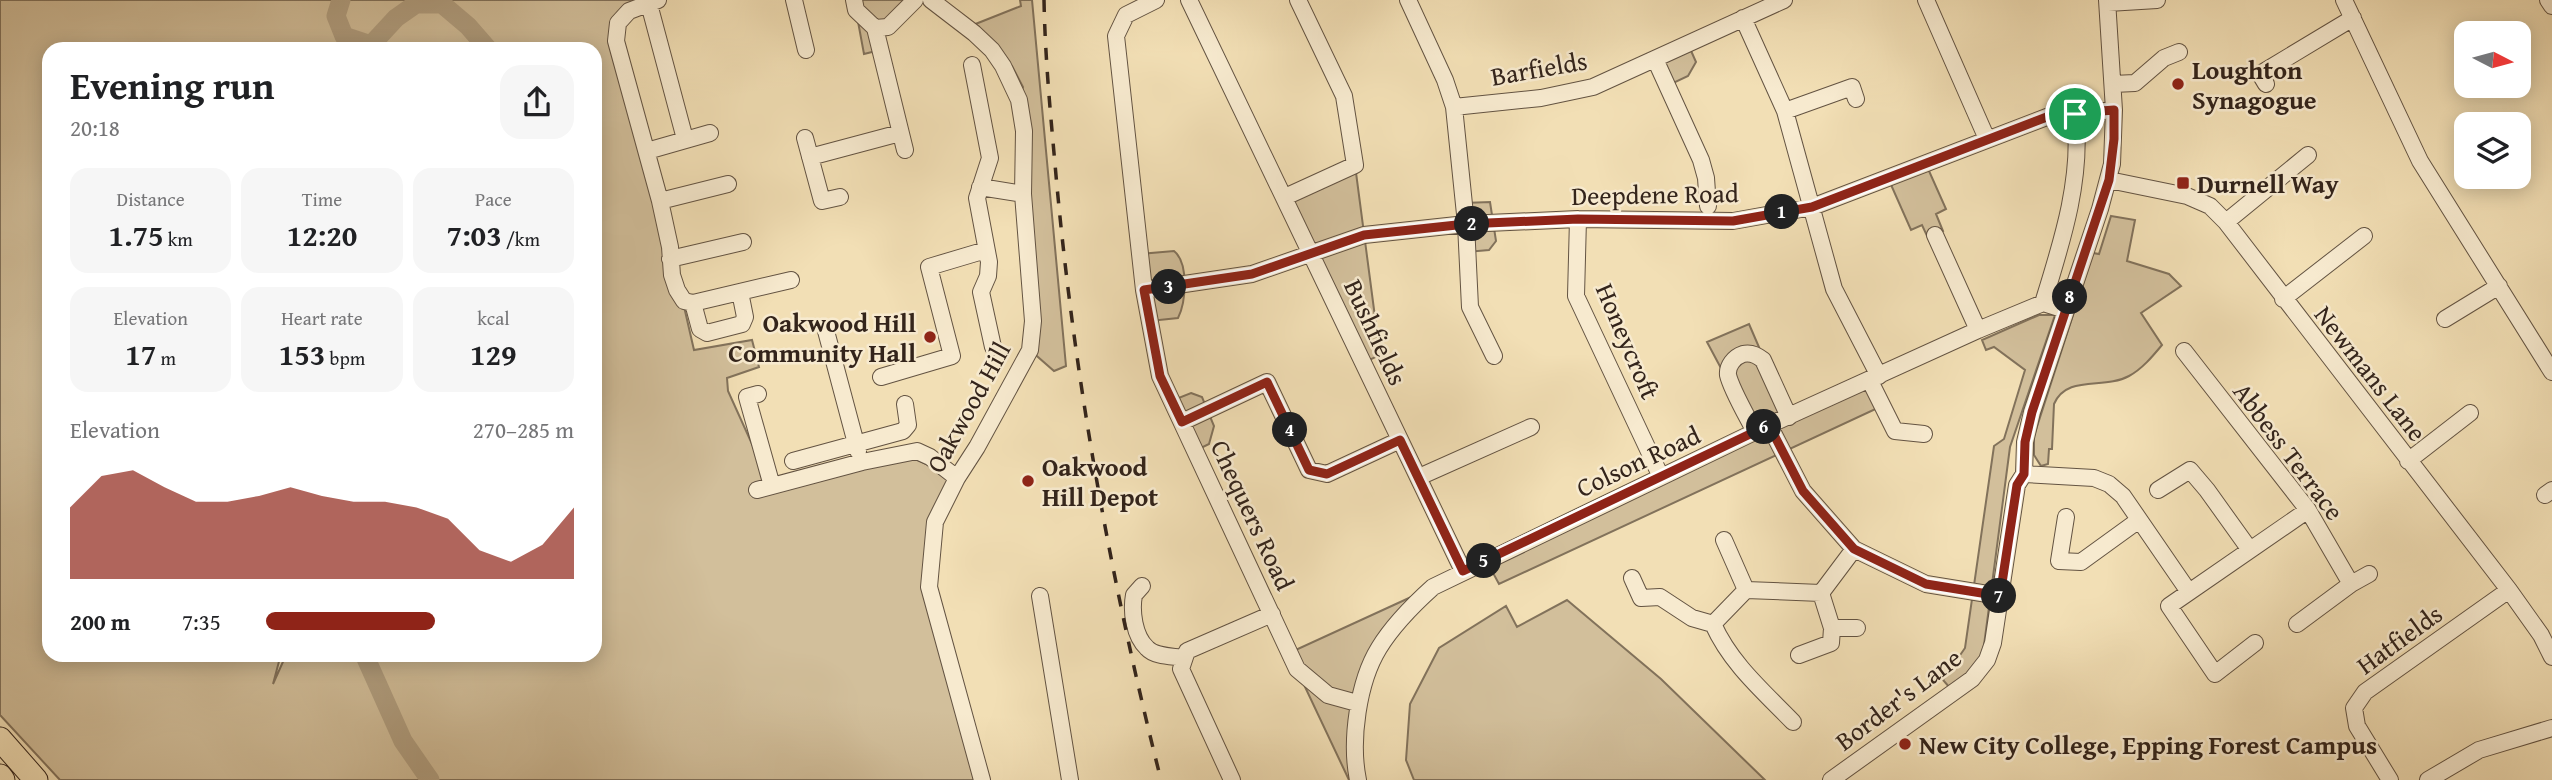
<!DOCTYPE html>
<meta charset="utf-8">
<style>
body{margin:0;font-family:"Gentium Book Plus",serif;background:#f6f6f6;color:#202124;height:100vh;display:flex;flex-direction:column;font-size:26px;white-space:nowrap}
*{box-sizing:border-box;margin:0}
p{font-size:23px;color:#757577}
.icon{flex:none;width:38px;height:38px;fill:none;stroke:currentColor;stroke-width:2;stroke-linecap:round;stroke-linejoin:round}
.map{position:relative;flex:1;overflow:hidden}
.sheet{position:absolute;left:42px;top:42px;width:560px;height:620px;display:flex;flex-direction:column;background:#fff;border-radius:21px;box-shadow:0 4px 18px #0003}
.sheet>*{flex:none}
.needle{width:46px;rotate:96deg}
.tools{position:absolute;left:2454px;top:21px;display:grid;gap:14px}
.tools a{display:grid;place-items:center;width:77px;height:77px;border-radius:14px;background:#fff;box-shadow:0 4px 18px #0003;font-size:35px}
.pin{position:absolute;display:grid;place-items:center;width:60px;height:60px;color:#fff;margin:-30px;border:4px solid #fff;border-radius:50%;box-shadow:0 2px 7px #0007}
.km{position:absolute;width:35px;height:35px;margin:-18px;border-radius:50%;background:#222;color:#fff;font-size:19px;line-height:35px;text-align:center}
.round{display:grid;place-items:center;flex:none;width:74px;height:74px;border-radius:21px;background:#f6f6f6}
.overview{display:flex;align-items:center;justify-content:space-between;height:119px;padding:0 28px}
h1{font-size:38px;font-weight:800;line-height:52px}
.stats{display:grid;grid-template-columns:repeat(3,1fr);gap:10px;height:119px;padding:7px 28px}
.stats div{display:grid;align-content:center;border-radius:18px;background:#f6f6f6;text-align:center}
.stats b{font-size:30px;font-weight:800}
.stats small{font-size:19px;font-weight:400}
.stats p{font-size:19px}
.chart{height:196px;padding:14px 28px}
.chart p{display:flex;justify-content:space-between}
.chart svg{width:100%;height:126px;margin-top:7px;fill:#8f2418;opacity:.7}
ul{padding:0 28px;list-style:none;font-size:23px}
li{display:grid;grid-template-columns:112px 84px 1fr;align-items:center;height:52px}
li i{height:18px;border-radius:9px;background:#8f2418}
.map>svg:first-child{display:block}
.green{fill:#d2bf9b;stroke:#82725b;stroke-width:2;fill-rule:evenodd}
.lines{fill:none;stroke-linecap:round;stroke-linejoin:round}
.river{stroke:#b19f81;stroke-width:19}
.minor-casing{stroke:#635342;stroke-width:18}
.highway-casing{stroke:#33241b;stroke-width:25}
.minor{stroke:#f7eacf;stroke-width:16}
.highway{stroke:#f2dfb5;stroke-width:23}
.rail{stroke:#33241b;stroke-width:3.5;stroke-dasharray:12 12;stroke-linecap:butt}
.route-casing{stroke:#fff;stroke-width:14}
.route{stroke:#8f2418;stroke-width:9}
.poi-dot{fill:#8f2418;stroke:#f7eacf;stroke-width:2.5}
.labels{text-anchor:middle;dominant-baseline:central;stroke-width:5;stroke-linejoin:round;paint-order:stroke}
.street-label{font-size:26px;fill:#33241b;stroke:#f7eacf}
.poi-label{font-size:26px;font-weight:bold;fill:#33241b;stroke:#f7eacf;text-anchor:start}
</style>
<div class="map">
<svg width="2552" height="780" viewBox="0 0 2552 780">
<rect width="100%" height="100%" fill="#f2dfb5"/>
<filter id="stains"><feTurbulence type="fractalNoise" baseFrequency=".00286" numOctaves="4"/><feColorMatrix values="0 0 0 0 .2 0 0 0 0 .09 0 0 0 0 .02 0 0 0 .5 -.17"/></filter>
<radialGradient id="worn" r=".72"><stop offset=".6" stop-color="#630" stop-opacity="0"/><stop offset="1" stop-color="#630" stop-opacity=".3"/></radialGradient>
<!-- green -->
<path class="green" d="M0 0H647L618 19 694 350 752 340 759 367 727 378 728 391 771 486 902 453 957 478 935 522 929 587 956 690 974 780H60L0 715ZM445 44 456 49H595V654L286 655 273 684 281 654H49V49H422L418 48Z
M854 0H915L875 28 880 50 864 54Z
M1020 0H1032L1066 366 1054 371 1030 350 1019 100 1023 87 1012 66 973 25 1021 6Z
M1688 44 1696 62 1688 76 1667 86 1655 59Z
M1925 162 1946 209 1936 214 1943 231 1928 238 1922 225 1911 230 1888 178Z
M1355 165 1380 355 1363 363 1285 197Z
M1490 202 1496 241 1489 250 1467 252 1464 203Z
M2111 216 2135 220 2127 261 2169 274 2181 286 2141 313 2162 345C2152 357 2142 369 2129 376 2104 390 2067 374 2054 404L2052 449H2049L2048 464 2041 466 2034 455V436L2093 253 2099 254Z
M1174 251C1189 263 1186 302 1178 318L1150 321 1140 254Z
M2039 315H2055L2010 447 1983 653 1968 673 1950 688 1943 680 1965 648 1994 446 2004 439 2025 370 1994 347 1986 350 1982 340Z
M1749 324 1789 417 1870 381 1882 406 1499 584 1486 560 1755 432 1707 342Z
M1191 393 1202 397 1214 426 1209 444 1195 451 1171 401Z
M1433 587 1378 649 1357 703 1358 780H1349L1289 653Z
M1567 600 1661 679 1765 780H1414L1406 760 1410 704 1439 648 1506 606 1517 627Z"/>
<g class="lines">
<!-- river -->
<path class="river" d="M341 0 336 16 344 36 371 45 396 18 416 4H442L468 26 488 49
M364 654 403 741 430 780"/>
<!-- minor casing -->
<g class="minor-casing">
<path id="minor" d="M658 0 629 11 618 23 616 41 660 201 670 247 672 275 677 290 684 301 693 303 791 280
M794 0 806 50
M854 0 856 10 875 28 888 27 915 0
M931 0 974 33 992 50 1003 66 1019 100 1024 131 1023 194 1033 321 1030 350 977 447 957 478 935 522 929 587 982 780
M1156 0 1126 15 1116 36 1144 290 1160 376 1297 669 1328 695 1357 703
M1189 0 1463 571
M1408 0 1445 80 1454 107 1466 224 1470 307 1494 356
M1926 0 1987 139
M2344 0 2420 161 2552 372
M2548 0 2552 6
M2108 3 2157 0
M649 4 685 139
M1743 18 1785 111 1834 289 1879 376
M875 28 905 150
M1655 59 1701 160 1706 178 1708 206
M972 65 990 158 977 198 989 262 988 276 981 292 993 347
M2113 84 2135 83 2164 58 2179 52
M2266 84 2260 74 2353 18
M1454 107 1541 98 1593 87 1784 0
M1785 111 1852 87 1856 99
M805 138 822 201 840 197
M647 151 710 133
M810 157 900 133
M2109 180 2187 196 2210 206 2226 222 2509 590 2541 635 2552 657
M980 187 1023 194
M1285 197 1355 165 1344 96 1298 0
M660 201 728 184
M1578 219 1576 296 1661 477
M2226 222 2308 155
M1935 235 1978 330
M670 259 743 242
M1144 290 1252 274 1364 235 1466 224 1578 219 1733 221 1812 207 2052 115 2114 110
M2283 299 2364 236
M693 303 700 329 707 333 742 324 745 317 740 292
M2043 303C2062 242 2083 177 2075 114
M2445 319 2499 286
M826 331 858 451
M2184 351 2308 510 2351 584
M881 377 952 356 929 267 986 250
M1870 381 1895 431 1924 434
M758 394 747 397 772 486
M1182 422 1267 382 1309 470 1327 474 1400 440
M1769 425 1803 491 1854 549 1926 584 2000 596
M1755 432C1748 418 1731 389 1728 375 1727 366 1734 357 1743 354 1751 352 1757 355 1763 360L1789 417
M793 461 903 431 908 425 905 404
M2408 461 2470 413
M2024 474 2094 478 2109 484 2123 496 2189 592
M1419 477 1531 427
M757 490 862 462 917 451 930 457 957 478
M2158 490 2190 470 2207 490 2250 550
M2545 495 2552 490
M2066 517 2059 561 2081 562 2139 520
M1724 540 1746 590
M1632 578 1641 598 1660 597 1692 618 1713 624
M1142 586 1134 595C1131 611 1134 636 1147 648 1155 657 1173 656 1184 658
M1040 596 1070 780
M2297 624 2351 584 2369 574
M1832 628H1857
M2255 643 2215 674 2169 606 2308 510
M1799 655 1831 643 1832 628 1821 593
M1793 722C1763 691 1731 664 1713 624L1746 590 1821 593 1854 549
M1232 780 1181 669 1187 651 1272 614
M1358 780C1350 741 1358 682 1379 648 1393 625 1413 605 1433 587L1769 425 1978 330 2043 303 2065 310
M1831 780 1972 679 1987 660 1993 643 2017 485 2024 474 2025 442 2032 412 2100 209 2112 164 2114 110 2107 0
M2390 780 2357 726 2354 708 2365 692 2509 590
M2428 780 2479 750 2552 728"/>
</g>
<!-- highway casing -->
<g class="highway-casing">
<path id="highway" d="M0 739 36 780
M0 776 3 780"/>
</g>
<!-- minor -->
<use href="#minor" class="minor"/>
<!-- highway -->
<use href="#highway" class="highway"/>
<!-- rail -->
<path class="rail" d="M1044 0C1045 55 1050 109 1055 164 1073 372 1110 578 1161 780"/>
</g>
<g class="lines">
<!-- route casing -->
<g class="route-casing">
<path id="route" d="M2114 110V139L2109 180 2032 412 2025 442 2024 474 2017 485 2000 596 1926 584 1854 549 1803 491 1769 425 1463 571 1400 440 1327 474 1309 470 1267 382 1182 422 1160 376 1144 290 1252 274 1364 235 1466 224 1578 219 1733 221 1812 207 2052 115Z"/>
</g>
<!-- route -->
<use href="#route" class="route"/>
</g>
<!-- markers -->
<g class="poi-dot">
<circle cx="2178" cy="84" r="7"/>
<rect x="2176" y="176" width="14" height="14" rx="3.5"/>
<circle cx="930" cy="337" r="7"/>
<circle cx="1028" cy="481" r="7"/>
<circle cx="1905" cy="744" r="7"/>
</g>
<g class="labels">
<!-- street labels -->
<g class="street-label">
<text transform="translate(1539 68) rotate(-10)">Barfields</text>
<text transform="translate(1655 194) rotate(-1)">Deepdene Road</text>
<text transform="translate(1376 332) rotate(65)">Bushfields</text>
<text transform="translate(1628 341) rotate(67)">Honeycroft</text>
<text transform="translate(2371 373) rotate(52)">Newmans Lane</text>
<text transform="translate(968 407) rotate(-61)">Oakwood Hill</text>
<text transform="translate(2289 451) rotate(53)">Abbess Terrace</text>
<text transform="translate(1638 461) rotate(-25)">Colson Road</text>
<text transform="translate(1253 515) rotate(65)">Chequers Road</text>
<text transform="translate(2399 639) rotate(-36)">Hatfields</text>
<text transform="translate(1898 699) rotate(-37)">Border's Lane</text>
</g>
<!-- poi labels -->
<g class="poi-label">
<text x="2192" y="69">Loughton<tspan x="2192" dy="30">Synagogue</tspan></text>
<text x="2197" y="183">Durnell Way</text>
<text x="916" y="322" text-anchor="end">Oakwood Hill<tspan x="916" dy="30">Community Hall</tspan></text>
<text x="1042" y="466">Oakwood<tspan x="1042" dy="30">Hill Depot</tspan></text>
<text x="1919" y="744">New City College, Epping Forest Campus</text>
</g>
</g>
<rect width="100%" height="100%" filter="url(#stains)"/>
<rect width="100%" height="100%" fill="url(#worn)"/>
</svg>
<div class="tools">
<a><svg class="needle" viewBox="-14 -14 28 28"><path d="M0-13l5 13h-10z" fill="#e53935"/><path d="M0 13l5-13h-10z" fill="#757577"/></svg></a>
<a><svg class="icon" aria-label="layers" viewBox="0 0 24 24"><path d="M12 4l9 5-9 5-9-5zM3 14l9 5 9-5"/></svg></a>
</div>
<div class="pin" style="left:2075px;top:114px;background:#1e9e55"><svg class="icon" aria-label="arrive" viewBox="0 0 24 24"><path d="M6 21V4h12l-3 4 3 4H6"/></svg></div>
<b class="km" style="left:1782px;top:212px">1</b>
<b class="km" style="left:1472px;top:224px">2</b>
<b class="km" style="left:1169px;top:287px">3</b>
<b class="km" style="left:1290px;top:430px">4</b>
<b class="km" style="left:1484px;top:561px">5</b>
<b class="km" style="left:1764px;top:427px">6</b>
<b class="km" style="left:1999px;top:596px">7</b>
<b class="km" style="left:2070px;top:297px">8</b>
<section class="sheet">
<div class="overview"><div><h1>Evening run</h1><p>20:18</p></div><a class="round"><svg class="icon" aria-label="share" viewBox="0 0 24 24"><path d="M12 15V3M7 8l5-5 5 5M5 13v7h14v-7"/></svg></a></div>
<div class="stats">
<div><p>Distance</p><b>1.75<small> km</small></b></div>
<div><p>Time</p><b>12:20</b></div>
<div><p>Pace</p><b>7:03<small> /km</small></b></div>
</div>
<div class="stats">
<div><p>Elevation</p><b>17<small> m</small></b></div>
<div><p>Heart rate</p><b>153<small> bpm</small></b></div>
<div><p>kcal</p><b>129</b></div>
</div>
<div class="chart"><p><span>Elevation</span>270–285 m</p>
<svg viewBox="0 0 160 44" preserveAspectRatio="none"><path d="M0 44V19L10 8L20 6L30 12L40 17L50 17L60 15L70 12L80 15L90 17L100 17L110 19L120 23L130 34L140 38L150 32L160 19V44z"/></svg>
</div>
<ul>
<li><b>200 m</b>7:35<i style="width:55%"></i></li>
</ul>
</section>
</div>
